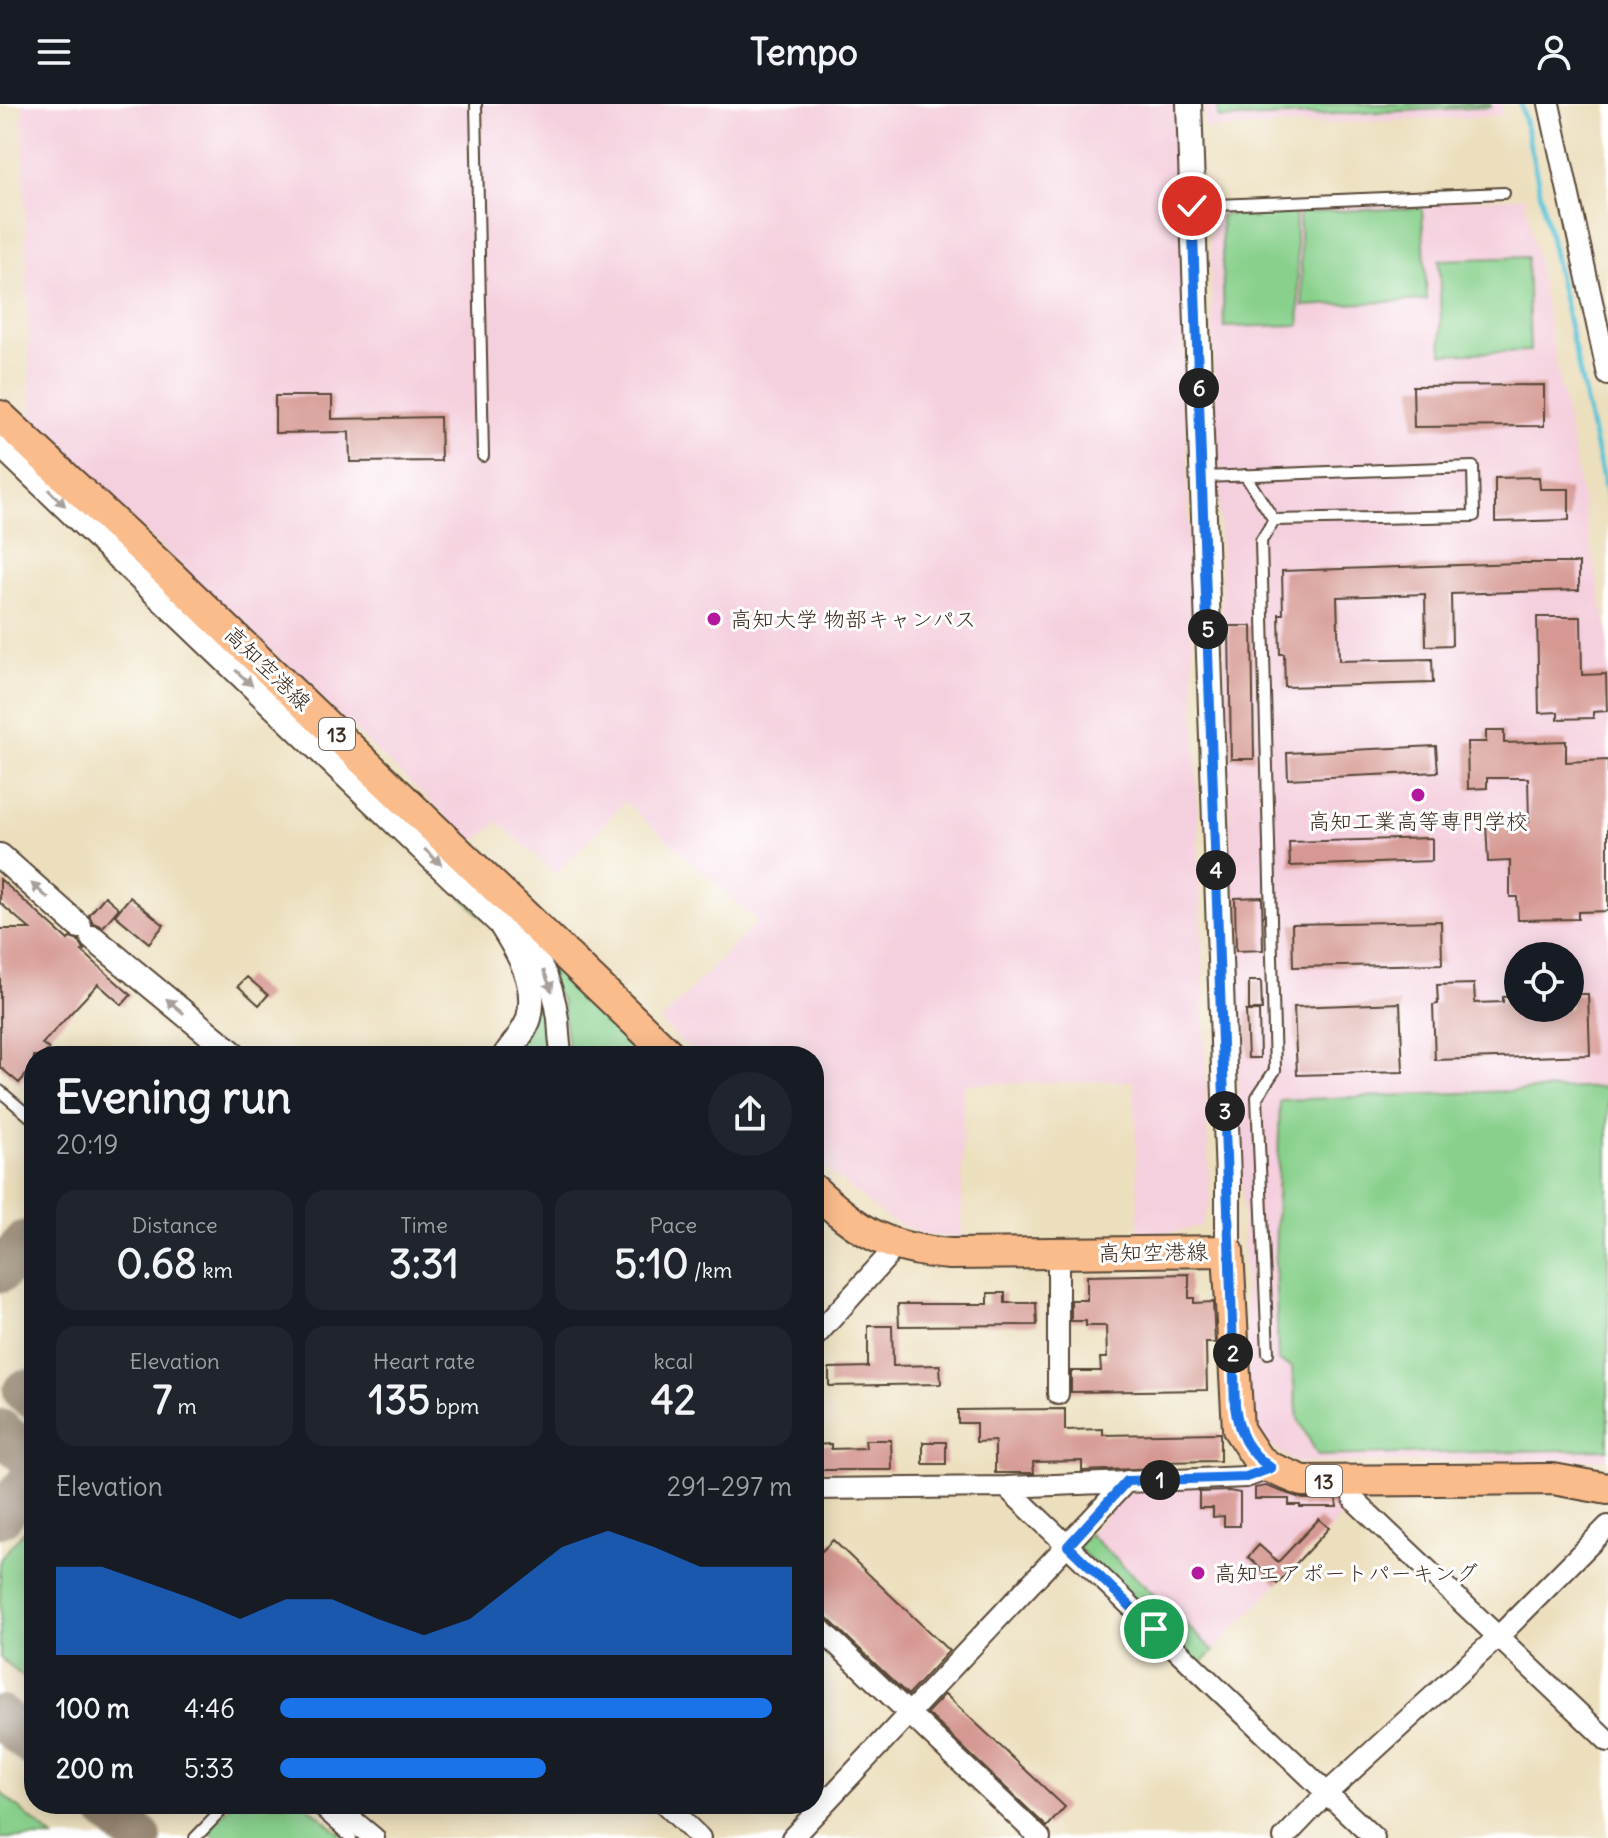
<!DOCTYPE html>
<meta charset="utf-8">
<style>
body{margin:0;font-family:Delius,"Klee One",sans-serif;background:#20242c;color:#f1f3f6;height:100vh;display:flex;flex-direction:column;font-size:30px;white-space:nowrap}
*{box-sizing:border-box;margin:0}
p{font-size:26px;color:#9ea1a6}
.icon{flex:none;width:44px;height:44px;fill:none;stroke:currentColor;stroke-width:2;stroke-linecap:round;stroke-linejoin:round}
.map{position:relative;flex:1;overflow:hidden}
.details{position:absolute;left:24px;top:942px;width:800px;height:768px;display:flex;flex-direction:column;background:#171b24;border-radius:32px;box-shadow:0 4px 20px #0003}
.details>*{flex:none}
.tools{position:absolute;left:1504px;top:838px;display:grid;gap:16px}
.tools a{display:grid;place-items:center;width:80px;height:80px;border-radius:50%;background:#171b24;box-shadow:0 4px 20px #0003;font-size:40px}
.pin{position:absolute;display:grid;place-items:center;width:68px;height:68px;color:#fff;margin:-34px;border:4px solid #fff;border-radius:50%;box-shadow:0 2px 8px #0007}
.km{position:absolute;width:40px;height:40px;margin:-20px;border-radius:50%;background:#222;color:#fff;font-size:22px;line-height:40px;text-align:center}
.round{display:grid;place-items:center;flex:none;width:84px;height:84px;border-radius:42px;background:#20242c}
.head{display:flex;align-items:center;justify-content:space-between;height:136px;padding:0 32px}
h1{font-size:44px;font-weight:800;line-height:60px}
.figures{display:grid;grid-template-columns:repeat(3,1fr);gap:12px;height:136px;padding:8px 32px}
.figures div{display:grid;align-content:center;border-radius:20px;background:#20242c;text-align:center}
.figures b{font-size:40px;font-weight:800}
.figures small{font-size:22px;font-weight:400}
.figures p{font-size:22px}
.chart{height:224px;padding:16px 32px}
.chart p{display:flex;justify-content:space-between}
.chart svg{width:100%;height:144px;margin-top:8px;fill:#1a73e8;opacity:.7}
ul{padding:0 32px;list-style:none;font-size:26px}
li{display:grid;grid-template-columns:128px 96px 1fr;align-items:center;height:60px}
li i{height:20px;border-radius:10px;background:#1a73e8}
header{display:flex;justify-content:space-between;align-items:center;height:104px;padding:0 32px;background:#171b24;font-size:36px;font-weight:800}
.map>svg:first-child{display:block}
.built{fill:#f4cfdd;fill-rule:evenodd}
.green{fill:#88d08c;stroke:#627d55;stroke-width:2}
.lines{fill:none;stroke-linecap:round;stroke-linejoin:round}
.stream{stroke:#5bc4d7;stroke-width:5}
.taxiway{stroke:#94846e;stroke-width:44}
.building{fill:#d59892}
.service-casing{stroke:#564536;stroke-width:14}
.minor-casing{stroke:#564536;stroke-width:24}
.tertiary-casing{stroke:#564536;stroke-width:28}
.primary-casing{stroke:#564536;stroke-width:34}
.service{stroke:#fff;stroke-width:10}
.minor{stroke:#fff;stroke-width:20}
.tertiary{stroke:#fff;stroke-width:24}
.primary{stroke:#fabc8b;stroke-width:30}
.oneway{fill:#a79f9a}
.route-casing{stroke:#fff;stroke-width:16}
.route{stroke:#1a73e8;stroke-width:10}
.poi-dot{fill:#b5179e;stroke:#fff;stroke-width:3}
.labels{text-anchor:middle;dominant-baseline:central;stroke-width:6;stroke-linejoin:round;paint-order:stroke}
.shield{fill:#fff;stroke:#766a62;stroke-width:2}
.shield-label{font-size:20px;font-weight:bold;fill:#3b2a1e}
.poi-label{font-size:22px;fill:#3b2a1e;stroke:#fff;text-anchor:start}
.street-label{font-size:22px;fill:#3b2a1e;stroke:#fff}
</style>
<header><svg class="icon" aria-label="menu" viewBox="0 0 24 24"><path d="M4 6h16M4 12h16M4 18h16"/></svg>Tempo<svg class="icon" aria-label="person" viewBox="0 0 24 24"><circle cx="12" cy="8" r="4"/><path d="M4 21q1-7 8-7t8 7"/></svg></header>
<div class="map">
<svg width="1608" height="1734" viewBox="0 0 1608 1734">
<rect width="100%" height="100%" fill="#fff"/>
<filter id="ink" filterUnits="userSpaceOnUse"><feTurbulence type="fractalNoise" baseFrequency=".0125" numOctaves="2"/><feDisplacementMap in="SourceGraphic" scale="16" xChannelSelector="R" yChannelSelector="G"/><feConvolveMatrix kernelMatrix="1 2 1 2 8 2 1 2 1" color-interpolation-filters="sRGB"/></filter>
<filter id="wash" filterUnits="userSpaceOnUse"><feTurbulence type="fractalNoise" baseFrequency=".006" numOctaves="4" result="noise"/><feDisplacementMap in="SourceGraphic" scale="32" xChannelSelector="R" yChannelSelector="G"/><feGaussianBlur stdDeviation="1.8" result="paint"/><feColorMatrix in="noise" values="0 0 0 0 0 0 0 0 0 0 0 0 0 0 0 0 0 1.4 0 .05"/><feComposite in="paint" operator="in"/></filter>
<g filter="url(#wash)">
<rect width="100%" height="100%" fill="#ecdfbd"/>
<!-- built -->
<path class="built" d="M22 0H1176L1210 1100 1201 1122 1176 1128 1139 1130 1134 977 963 980 962 1135 923 1131 888 1115 814 1055V952H698L660 918 757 817 625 698 556 770 498 718 474 739 31 320Z
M1204 0H1501L1503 12 1204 25Z
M1525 93 1608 531V1356L1295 1359 1259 1333 1249 1296 1209 108ZM1518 852H1570V904H1518Z
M1332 1377 1353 1401 1201 1560 1077 1443 1133 1383Z"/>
<!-- green -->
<path class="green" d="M1218 0H1490L1491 3 1218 15Z
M1422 104 1427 196 1303 202 1299 108Z
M1295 108 1300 221 1224 223 1221 111Z
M1527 153 1530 247 1442 250 1439 156Z
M77 394 596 900 646 952H574L568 942 562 896Z
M536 879 549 900 554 952H512Z
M1608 983V1345L1318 1352 1298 1315 1292 1263 1278 1257 1275 1156 1280 996Z
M34 1415V1582L0 1554V1455Z
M1089 1430 1214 1547 1201 1560 1077 1443Z
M0 1688 53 1734H0Z
M233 1700H305L345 1734H216L207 1726Z"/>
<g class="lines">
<!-- stream -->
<path class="stream" d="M1521 0 1608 398"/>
<!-- taxiway -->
<path class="taxiway" d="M0 1167 26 1138
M25 1287 34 1294
M0 1327 34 1357
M0 1412 34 1373
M0 1613 34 1642
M101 1700 140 1734"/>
</g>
<g id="blocks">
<!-- building -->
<path class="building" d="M1544 281V322L1414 323 1413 282Z
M275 292H332V315L440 313 441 357 350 358 349 328 275 329Z
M1539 373 1540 385H1569V416L1495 418V374Z
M1519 459H1579V486L1451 490 1452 541 1426 542 1425 490 1337 493 1339 557 1432 555 1433 579 1285 583 1284 550H1280L1279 510H1283L1282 467Z
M1537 513H1581L1582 571 1606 570 1607 607 1593 608V614L1558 615V608L1539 609Z
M1229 522H1252L1254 655H1231Z
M1486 627H1504V639L1566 637V658L1608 656V807L1578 808V815L1518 816 1517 793H1510V757L1488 758 1486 719 1529 718 1528 674H1487V684L1468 685 1467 638H1486Z
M1436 642 1438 668 1288 675 1287 649Z
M1432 734V757L1290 762 1289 738Z
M0 775 68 836 70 834 79 837 84 846 82 847 131 891 122 901 98 880 42 940 49 945 42 952H34V962L19 979 0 963V825H30L0 799Z
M105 792 119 804 103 823 93 819 89 811Z
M130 793 164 821 149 839 115 811Z
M1262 793 1263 846 1236 847 1235 794Z
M1441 817 1442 860 1293 863 1292 820Z
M247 873 268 891 259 901 238 882Z
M1249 877H1261L1262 906H1249Z
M1474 880 1475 899 1503 898V893L1518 892V904H1570V890H1588L1590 951 1435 956 1433 901 1438 900 1437 881Z
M1400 899 1403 968 1297 971 1294 903Z
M1246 907H1259L1260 954H1248Z
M1189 1170V1194H1194V1199L1213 1198 1215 1239H1206L1207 1286 1071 1288V1267H1101L1100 1254H1107L1106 1222H1086V1217H1071V1196H1087V1172Z
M988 1189H1005V1199H1036L1037 1221 899 1222 898 1200H988Z
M868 1222H892L893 1262 940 1261 941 1280 829 1282V1264L868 1263Z
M1065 1305V1326L1103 1325V1331L1220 1329V1357L1160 1358V1364L1082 1367V1357L1033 1358 1034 1369H995V1337L976 1338V1319H958V1306Z
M865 1336H891L892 1366H814V1341L831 1340V1345L866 1344Z
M923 1338H946V1360H923Z
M1266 1382 1303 1395H1336L1337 1403H1300V1401H1289V1395H1255V1384Z
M1229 1387 1240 1389V1422H1224V1412L1213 1413V1404H1199V1388Z
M1319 1415 1329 1424 1277 1480 1248 1453 1259 1441 1278 1458Z
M833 1436 949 1547 908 1591 823 1510 814 1506V1455Z
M945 1590 1065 1703 1047 1723 927 1609Z"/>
</g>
</g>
<g filter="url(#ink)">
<use href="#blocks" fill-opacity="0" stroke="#564536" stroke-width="2"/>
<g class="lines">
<!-- service casing -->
<g class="service-casing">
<path id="service" d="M476 0 483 352
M1194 102 1504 89
M1204 373C1294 369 1383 366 1473 363L1474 412 1274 416 1245 371
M0 987 34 1016
M1268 1249 1257 993 1275 966 1261 437 1274 416
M312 1700 351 1734
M195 1734 228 1700"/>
</g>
<!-- minor casing -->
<g class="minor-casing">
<path id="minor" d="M1549 0 1608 271
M503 821C537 844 553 874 558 915 559 927 559 940 562 952
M814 1234 887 1153 893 1142
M1058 1290V1150
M1347 1378 1355 1397 1608 1637
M1006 1383 1374 1734
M814 1385 1006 1383 1246 1373 1271 1364
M814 1519 1040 1734
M333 1700 374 1734
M665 1700 700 1734
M792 1734 1127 1377
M1284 1734 1327 1689 1499 1532 1608 1422"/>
</g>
<!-- tertiary casing -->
<g class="tertiary-casing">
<path id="tertiary" d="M1189 0 1228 1075V1147
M0 340 500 819C518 847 538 879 529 914 525 928 513 940 505 952
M0 752 79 822
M93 834 236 952"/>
</g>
<!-- primary casing -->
<g class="primary-casing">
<path id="primary" d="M0 312 171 472 671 952
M814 1086C861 1129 886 1145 950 1150L1228 1147 1238 1325 1257 1354 1271 1364 1303 1377 1553 1375 1608 1385"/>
</g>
<!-- service -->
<use href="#service" class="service"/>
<!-- minor -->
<use href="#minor" class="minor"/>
<!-- tertiary -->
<use href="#tertiary" class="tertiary"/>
<!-- primary -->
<use href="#primary" class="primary"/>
</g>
<!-- one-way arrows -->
<defs><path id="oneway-solid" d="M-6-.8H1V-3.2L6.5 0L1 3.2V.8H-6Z" transform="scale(2)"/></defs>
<g class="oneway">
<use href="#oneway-solid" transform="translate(57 394) rotate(44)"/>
<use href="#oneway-solid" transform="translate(244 574) rotate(43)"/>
<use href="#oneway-solid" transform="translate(433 753) rotate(43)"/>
<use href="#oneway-solid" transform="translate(40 787) rotate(-138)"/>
<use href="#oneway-solid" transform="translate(548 877) rotate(68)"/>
<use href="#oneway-solid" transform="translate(175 902) rotate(-140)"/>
</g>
</g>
<g class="lines" filter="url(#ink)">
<!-- route casing -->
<g class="route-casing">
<path id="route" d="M1154 1525 1068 1442 1127 1377 1246 1373 1271 1364C1247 1347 1239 1331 1235 1302L1192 102"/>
</g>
<!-- route -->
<use href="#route" class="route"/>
</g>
<!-- markers -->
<g class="poi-dot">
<circle cx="714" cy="515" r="8"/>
<circle cx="1418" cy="691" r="8"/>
<circle cx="1198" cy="1469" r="8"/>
</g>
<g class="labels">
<!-- shield labels -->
<g class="shield">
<rect x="319" y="614" width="36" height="32" rx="6"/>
<rect x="1306" y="1361" width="36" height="32" rx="6"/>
</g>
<g class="shield-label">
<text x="337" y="630">13</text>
<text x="1324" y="1377">13</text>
</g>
<!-- poi labels -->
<g class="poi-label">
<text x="730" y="515">高知大学 物部キャンパス</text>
<text x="1418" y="717" text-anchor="middle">高知工業高等専門学校</text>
<text x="1214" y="1469">高知エアポートパーキング</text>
</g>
<!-- street labels -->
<g class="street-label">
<text transform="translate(268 564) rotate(44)">高知空港線</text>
<text transform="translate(1153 1148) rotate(-1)">高知空港線</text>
</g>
</g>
</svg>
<div class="tools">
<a><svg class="icon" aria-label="locate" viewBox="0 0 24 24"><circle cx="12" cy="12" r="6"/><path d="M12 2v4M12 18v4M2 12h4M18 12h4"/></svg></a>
</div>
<div class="pin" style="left:1154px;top:1525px;background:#1e9e55"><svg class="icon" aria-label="arrive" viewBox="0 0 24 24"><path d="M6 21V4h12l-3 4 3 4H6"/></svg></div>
<div class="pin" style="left:1192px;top:102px;background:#d93025"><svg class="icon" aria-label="check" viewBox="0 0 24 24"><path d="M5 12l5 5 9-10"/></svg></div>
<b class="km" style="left:1160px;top:1376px">1</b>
<b class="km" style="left:1233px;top:1249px">2</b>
<b class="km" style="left:1225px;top:1007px">3</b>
<b class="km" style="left:1216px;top:766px">4</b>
<b class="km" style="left:1208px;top:525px">5</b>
<b class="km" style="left:1199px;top:284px">6</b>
<section class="details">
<div class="head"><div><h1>Evening run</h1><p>20:19</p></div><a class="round"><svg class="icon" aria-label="share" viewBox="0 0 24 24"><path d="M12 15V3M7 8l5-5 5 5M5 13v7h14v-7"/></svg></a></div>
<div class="figures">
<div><p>Distance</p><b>0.68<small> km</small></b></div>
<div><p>Time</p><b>3:31</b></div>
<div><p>Pace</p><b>5:10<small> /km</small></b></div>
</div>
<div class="figures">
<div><p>Elevation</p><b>7<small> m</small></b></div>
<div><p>Heart rate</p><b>135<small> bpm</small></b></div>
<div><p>kcal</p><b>42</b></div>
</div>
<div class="chart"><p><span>Elevation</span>291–297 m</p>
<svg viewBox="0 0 160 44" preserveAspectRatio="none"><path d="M0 44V17L10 17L20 22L30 27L40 33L50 27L60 27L70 33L80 38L90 33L100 22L110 11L120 6L130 11L140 17L150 17L160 17V44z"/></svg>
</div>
<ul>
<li><b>100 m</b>4:46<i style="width:96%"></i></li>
<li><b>200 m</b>5:33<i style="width:52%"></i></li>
</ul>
</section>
</div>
